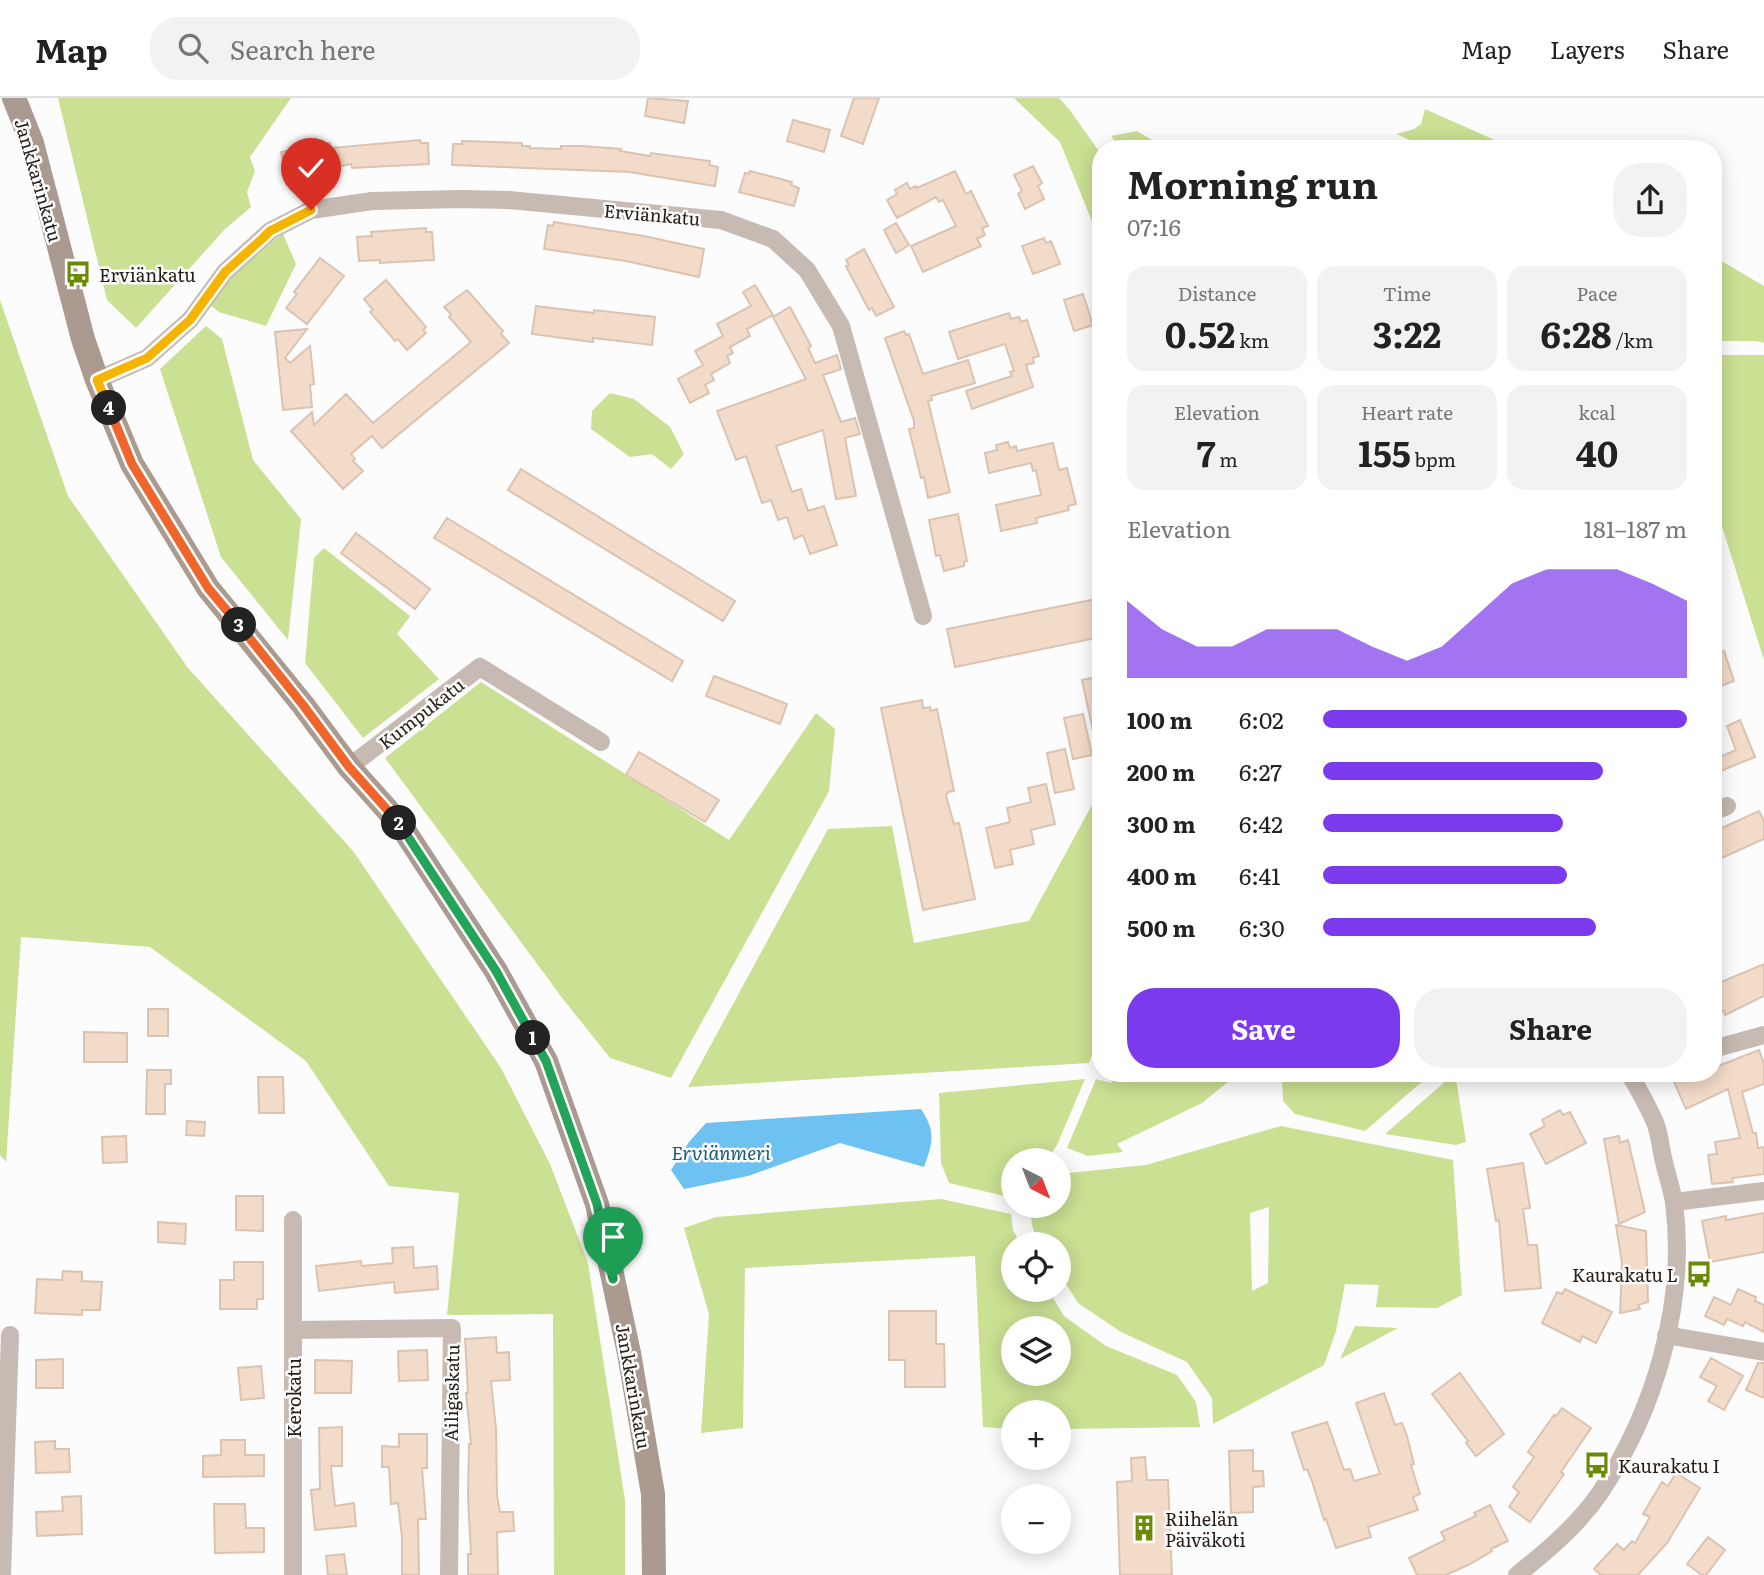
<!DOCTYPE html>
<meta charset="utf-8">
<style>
body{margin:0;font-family:Literata,serif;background:#f2f2f2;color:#222;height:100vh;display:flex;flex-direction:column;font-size:26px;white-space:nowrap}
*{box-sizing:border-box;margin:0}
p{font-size:23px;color:#767676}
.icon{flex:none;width:38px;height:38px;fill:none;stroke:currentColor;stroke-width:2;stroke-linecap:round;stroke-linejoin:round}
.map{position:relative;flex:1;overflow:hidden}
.sheet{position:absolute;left:1092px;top:42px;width:630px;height:942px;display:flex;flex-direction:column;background:#fff;border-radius:28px;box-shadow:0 4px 18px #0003}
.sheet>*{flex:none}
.needle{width:46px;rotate:138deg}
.buttons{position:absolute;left:1001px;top:1050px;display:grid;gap:14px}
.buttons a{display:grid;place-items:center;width:70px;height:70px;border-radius:50%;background:#fff;box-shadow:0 4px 18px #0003;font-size:35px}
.pin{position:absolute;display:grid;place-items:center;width:60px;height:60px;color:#fff;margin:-72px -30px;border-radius:50% 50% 50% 0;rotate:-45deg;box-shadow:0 0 7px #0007}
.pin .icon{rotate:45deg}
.km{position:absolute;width:35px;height:35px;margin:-18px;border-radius:50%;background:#222;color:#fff;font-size:19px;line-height:35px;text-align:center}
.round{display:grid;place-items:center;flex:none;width:74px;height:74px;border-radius:28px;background:#f2f2f2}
.summary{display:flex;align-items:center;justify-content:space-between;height:119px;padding:0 35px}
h1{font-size:38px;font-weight:700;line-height:52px}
.metrics{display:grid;grid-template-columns:repeat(3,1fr);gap:10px;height:119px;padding:7px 35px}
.metrics div{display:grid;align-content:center;border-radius:18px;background:#f2f2f2;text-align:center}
.metrics b{font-size:35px;font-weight:700}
.metrics small{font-size:19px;font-weight:400}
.metrics p{font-size:19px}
.chart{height:196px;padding:14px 35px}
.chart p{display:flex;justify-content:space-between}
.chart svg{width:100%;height:126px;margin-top:7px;fill:#7c3aed;opacity:.7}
.primary-button{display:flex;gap:14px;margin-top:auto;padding:14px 35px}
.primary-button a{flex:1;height:80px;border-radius:28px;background:#7c3aed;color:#fff;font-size:28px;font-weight:700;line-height:80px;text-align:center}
.primary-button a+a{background:#f2f2f2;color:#222}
ul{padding:0 35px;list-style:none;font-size:23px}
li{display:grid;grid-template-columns:112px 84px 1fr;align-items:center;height:52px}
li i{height:18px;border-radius:9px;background:#7c3aed}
header{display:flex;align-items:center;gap:42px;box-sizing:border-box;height:98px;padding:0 35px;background:#fff;border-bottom:2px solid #e0e0e0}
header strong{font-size:33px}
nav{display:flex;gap:38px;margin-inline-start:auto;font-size:24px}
.search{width:490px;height:63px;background:#f2f2f2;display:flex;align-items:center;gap:18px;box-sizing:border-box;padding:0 24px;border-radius:28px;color:#767676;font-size:26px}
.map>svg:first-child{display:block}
.green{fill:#cae093;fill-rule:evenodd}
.water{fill:#6ec2f1}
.building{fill:#f3dbc9;stroke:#dbc3b1;stroke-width:2}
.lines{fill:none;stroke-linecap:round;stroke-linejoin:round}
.street{stroke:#c6bab3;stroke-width:18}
.secondary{stroke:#ab9a90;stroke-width:24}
.split-1-casing{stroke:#fff;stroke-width:14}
.split-2-casing{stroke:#fff;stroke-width:14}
.split-3-casing{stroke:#fff;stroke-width:14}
.split-4-casing{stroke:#fff;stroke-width:14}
.split-5-casing{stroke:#fff;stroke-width:14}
.split-6-casing{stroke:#fff;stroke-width:14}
.split-1{stroke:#22a559;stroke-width:9}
.split-2{stroke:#22a559;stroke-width:9}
.split-3{stroke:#f0652b;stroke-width:9}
.split-4{stroke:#f0652b;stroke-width:9}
.split-5{stroke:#f5b400;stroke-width:9}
.split-6{stroke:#f5b400;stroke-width:9}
.labels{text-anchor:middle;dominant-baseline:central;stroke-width:5;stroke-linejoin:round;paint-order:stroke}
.street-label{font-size:18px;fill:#261d16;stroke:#fcfcfc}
.poi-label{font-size:18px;fill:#261d16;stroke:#fcfcfc;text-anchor:start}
.water-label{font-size:19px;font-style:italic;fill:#1a5b7a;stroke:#fcfcfc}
</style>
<header>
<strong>Map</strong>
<div class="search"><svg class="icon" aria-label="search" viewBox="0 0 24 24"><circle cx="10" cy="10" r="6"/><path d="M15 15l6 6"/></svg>Search here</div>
<nav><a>Map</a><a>Layers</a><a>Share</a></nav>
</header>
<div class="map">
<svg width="1764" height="1477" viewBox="0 0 1764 1477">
<rect width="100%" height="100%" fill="#fcfcfc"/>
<!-- green -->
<path class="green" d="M58 0H291L250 59 255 73 247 94 251 109 225 131 136 230 107 202Z
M1014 0H1059L1069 11 1101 56V146L1060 44Z
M1425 11 1515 51H1431L1396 36 1414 31 1421 26Z
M1137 33 1167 51H1120L1111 38Z
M283 136 296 166 266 228 219 214 210 207C230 180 253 153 283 136Z
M1713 158 1764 188V245L1757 243H1713Z
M0 202 68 398 188 570 353 753 501 970 550 1066 588 1165 625 1402V1477H554L553 1216 447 1217 459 1095 389 1088 306 963 150 849 21 839 6 1064 0 1057Z
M206 228 222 241 253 362 301 421 288 542 221 459 160 271Z
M1713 257H1764V562L1713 400Z
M610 295 634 301 670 329 684 356 671 371 652 356 630 359 591 331 592 313Z
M324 450 410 518 397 536 439 581 363 640 305 565 314 460Z
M481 584 729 742 816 615 835 631 829 693 671 980 610 960 563 901 385 660Z
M1101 690V929L1089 965 688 989 828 731 892 728 914 845 1029 823Z
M1104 975H1239L1202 1005 1117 1046 1123 1054 1088 1058 1067 1050 1096 981 1111 985 1114 979Z
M1264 975H1432L1365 1033 1295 1016 1283 1003 1282 984 1263 981Z
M1455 975 1466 1044 1456 1047 1385 1036Z
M1085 981 1057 1047 1047 1062H1013V1100L949 1085 941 1065 939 995Z
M1281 1028 1453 1062 1462 1197 1437 1210 1376 1209 1379 1187 1345 1186 1336 1233 1324 1267 1213 1326 1212 1300 1187 1264 1121 1234 1078 1205 1059 1175V1146H1041C1033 1133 1027 1122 1036 1108H1059V1076L1146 1067ZM1269 1109 1268 1185 1252 1193 1250 1115Z
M941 1101 1011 1116 1013 1132 1021 1146H1013V1192H1048L1064 1218 1106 1248 1177 1277 1196 1304 1200 1329 1059 1331V1314H1013V1331L983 1329 975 1158 745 1170 743 1330 701 1335 709 1216 684 1130 716 1119ZM1013 1230H1059V1276H1013Z
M1355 1228 1398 1230 1340 1261Z"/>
<!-- water -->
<path class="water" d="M921 1011C936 1034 933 1044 924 1069L840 1045 748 1078 684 1091 671 1072 689 1044 706 1025Z"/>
<!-- building -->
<path class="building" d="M648 0 688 3 684 25 645 18Z
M854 0H879L863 46 841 38Z
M793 22 830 32 824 54 787 43Z
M420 42 421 45H428L429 66 352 70 351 66 309 75 308 71 286 76 281 54 330 45 331 50Z
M462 43 522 45V48H530V50L561 51V48H582L621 51 620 53 650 58 651 55 710 63 709 67 718 69 715 88 629 74 452 67 453 46H462Z
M1033 68 1042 85 1038 88 1044 101 1025 111 1018 96 1022 93 1014 77Z
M750 73 792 84 791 87 799 90 794 108 739 94 745 75 749 76Z
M955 73 966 96 971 93 988 128 982 130 985 137 977 141 981 148 923 174 911 148 956 128 943 102 939 104 936 99 897 120 887 102 897 96 895 92 907 85 910 91 916 88 917 90Z
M554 124 644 138 704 151 699 179 626 163 544 151 548 127 553 128Z
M896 125 909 147 896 155 884 132Z
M426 130V134H432L434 162 380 165V162L359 163 357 139 372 138 371 134Z
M1044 140 1046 145 1051 143 1060 166 1033 176 1022 148Z
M864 151 894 209 876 218 872 210 869 212 846 168 849 167 846 162Z
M320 160 344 178 307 226 286 210 297 196 294 194Z
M386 182 426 229 423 232 426 235 407 252 398 241 395 243 370 214 373 212 364 201Z
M755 187 773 217 747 231 750 238 730 249 733 255 727 258 730 265 711 276 714 282 705 287 709 295 690 305 678 281 703 267 695 253 723 238 717 226 751 208 743 194Z
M467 192 503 233 501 236 509 245 382 350 372 338 351 356 355 361 353 363 363 373 343 391 291 333 312 314 314 327 346 296 373 325 471 244 449 219 451 216 444 209Z
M1083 196 1093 227 1074 233 1064 202Z
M536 208 594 215V212L655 219 652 247 593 240V244L532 236Z
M790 209 811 248 808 250 815 265 837 257 841 271 823 277 841 324 855 320 860 336 845 340 856 398 836 401 823 332 776 348 792 394 801 391 808 413 824 408 837 447 810 456 803 437 794 441 787 419 778 422 771 402 762 405 746 358 736 362 717 313 806 281 773 219Z
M1009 215 1011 221 1019 219 1021 224 1027 222 1039 258 1033 260 1034 265 1026 267 1033 289 972 311 966 293 1012 278 1010 274 1014 273 1005 246 958 261 949 234Z
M307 231 285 260 290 265 310 248 314 286 310 287 312 309 283 312 275 234Z
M904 233 906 237 909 236 923 276 968 262 975 285 931 298 932 302 928 303 950 394 928 400 924 379 921 380 909 331 914 330V323L885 240Z
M1008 344 1010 350 1016 348 1017 353 1053 345 1059 372 1067 370 1076 406 1068 408 1069 412 1036 420 1037 425 1001 433 996 407 1041 397 1036 372 1033 373 1031 365 989 375 985 355 997 352 996 347Z
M521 371 735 503 723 523 508 392Z
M958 416 967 463 964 464V468L944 473 940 457 936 458 929 422Z
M447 420 683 563 672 583 434 440Z
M356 435 430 491 415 511 341 455Z
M1101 500V539L955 569 947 531Z
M1724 553 1734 583 1713 591V557Z
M714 578 787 606 780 626 706 598Z
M1101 578V641L1095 642 1082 582Z
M922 602 923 610 930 609 931 613 937 611 954 693 948 694 946 698 954 726 959 725 975 801 923 812 881 610Z
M1083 616 1092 657 1073 661 1064 620Z
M1740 622 1755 659 1713 676V662L1736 652 1727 628Z
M1065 651 1074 691 1055 695 1047 655Z
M639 654 719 702 705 724 626 677Z
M1046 686 1055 726 1031 732 1034 746 1010 752 1013 766 995 770 986 730 1010 724 1007 710 1031 704 1028 690Z
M1759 713 1764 723V741L1713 764V734Z
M1764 866V898L1725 917 1724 913 1713 918V904L1720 901 1714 887Z
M148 911H168V938H148Z
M84 934 127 935V964H84Z
M1759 952 1764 966V986L1742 994 1753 1035H1756L1758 1050 1764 1049V1076L1732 1080 1733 1084 1712 1086 1708 1057 1717 1056 1715 1044 1740 1040 1728 991 1686 1011 1674 984 1692 975H1713V970Z
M147 972H171V986H165V1016H146Z
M258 979H283L284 1015H259Z
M1560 1012 1563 1017 1570 1014 1586 1045 1546 1066 1530 1036 1545 1028 1542 1022Z
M187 1023 205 1024 204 1038 186 1037Z
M126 1038 127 1064 103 1065 102 1039Z
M1619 1038 1620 1045 1628 1042 1645 1114 1619 1126 1604 1041Z
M1523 1065 1530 1110 1523 1111 1528 1147H1537L1541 1190 1505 1193 1499 1122 1496 1123 1487 1071Z
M236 1098H263V1133L236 1132Z
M1764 1115V1154L1710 1164 1702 1123 1726 1118V1122Z
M158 1124 186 1126 185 1146 158 1144Z
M1616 1127 1646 1133 1648 1204 1638 1207 1640 1211 1620 1215 1622 1165Z
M413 1149 414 1170 437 1168 438 1191 395 1195 394 1184 319 1193 316 1168 361 1163 362 1168 393 1165 392 1150Z
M234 1164H263V1201H257V1211H220V1182H234Z
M63 1173 82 1174V1183L102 1184 100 1212H82V1217L35 1215 37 1181 62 1182Z
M1565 1191 1612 1214 1596 1245 1582 1238 1580 1244 1542 1225 1557 1194 1562 1196Z
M1738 1191 1756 1199 1755 1203 1764 1207V1234L1745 1224 1743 1228 1727 1221 1724 1227 1705 1218 1714 1199 1731 1207Z
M889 1213H936V1246H944L945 1289H905V1262H889Z
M496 1239 497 1255 509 1254 510 1282 491 1283 496 1331 497 1398 500 1414H513L514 1433 497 1434 498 1477H468V1456H471L468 1399 469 1346H471L466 1295H468L465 1241Z
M427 1252 428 1282 399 1283 398 1253Z
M1711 1260 1743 1278 1724 1312 1708 1303 1717 1288 1700 1279Z
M63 1261V1290H36V1262Z
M315 1262 352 1263 351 1295H315Z
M1758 1265H1764V1300L1746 1292Z
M261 1268 264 1300 241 1302 238 1270Z
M1460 1275 1504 1336 1476 1358 1466 1345 1468 1343 1432 1296Z
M1384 1295 1395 1327 1402 1325 1407 1338 1414 1366 1411 1367 1420 1396 1413 1399 1418 1412 1368 1429 1371 1439 1336 1450 1326 1421 1324 1422 1312 1383 1307 1371 1304 1372 1292 1335 1327 1324 1344 1372 1350 1371 1354 1383 1380 1376 1356 1305Z
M1562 1310 1591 1330 1561 1374 1564 1376 1530 1424 1509 1409 1519 1394 1513 1389 1534 1359 1528 1354 1554 1317 1556 1318Z
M342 1329V1368H331L335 1408 354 1405 356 1428 315 1432 311 1392 320 1391 319 1330Z
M399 1336H427V1370H422L426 1421H418L419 1477H402V1439L398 1405 391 1406 389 1369H382V1348L399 1349Z
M221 1342H245V1357H264V1378L203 1379V1358L221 1357Z
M55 1343V1351H69L70 1374 36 1375 35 1344Z
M1253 1352V1373H1263L1264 1388 1253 1389V1414L1231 1415 1229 1353Z
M1145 1359 1147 1382H1168L1172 1477H1120L1117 1384 1132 1383 1131 1360Z
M1676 1375 1700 1390 1667 1445 1638 1477H1601L1594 1471 1617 1446 1624 1452 1632 1443 1635 1445 1650 1419 1643 1416 1662 1384 1668 1388Z
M81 1398 82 1436 37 1438 36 1414 63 1413 62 1399Z
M214 1406H245L246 1430H264V1454L215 1455Z
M1490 1407 1508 1443 1491 1451 1492 1453 1468 1467 1446 1477H1417L1409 1460 1445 1442 1441 1434 1476 1418 1474 1415Z
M1708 1439 1725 1452 1706 1477H1702L1687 1466Z
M344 1456 347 1477H328L326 1458Z"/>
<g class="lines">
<!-- street -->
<path class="street" d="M97 282 147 260 190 222 225 174 270 133 311 112 372 103 461 101 509 102 721 122 773 141 807 172 841 228 923 518
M349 669 480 569 601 644
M1713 714 1727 708
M1713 951 1764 937
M1674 1104 1764 1093
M294 1232 452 1230 449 1477
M1666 1237 1764 1254
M2 1477 10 1237
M293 1477V1122
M1517 1477C1547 1453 1578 1427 1600 1395 1655 1312 1687 1204 1674 1105 1672 1091 1667 1077 1664 1064 1661 1052 1660 1039 1656 1027 1649 1009 1638 991 1629 975"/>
<!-- secondary -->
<path class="secondary" d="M14 0 32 45 83 241 97 282 132 366 208 490 303 607 349 669 400 726 496 873 546 963 597 1106 629 1255 653 1396 654 1477"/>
</g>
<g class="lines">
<!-- split-1 casing -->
<g class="split-1-casing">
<path id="split-1" d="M533 940 546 963 597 1106 613 1181"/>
</g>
<!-- split-2 casing -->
<g class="split-2-casing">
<path id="split-2" d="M399 725 496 873 533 940"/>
</g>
<!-- split-3 casing -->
<g class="split-3-casing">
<path id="split-3" d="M239 527 303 607 349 669 399 725"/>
</g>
<!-- split-4 casing -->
<g class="split-4-casing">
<path id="split-4" d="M109 310 132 366 208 490 239 527"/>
</g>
<!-- split-5 casing -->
<g class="split-5-casing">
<path id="split-5" d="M109 310 97 282 147 260 190 222 225 174 264 139"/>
</g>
<!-- split-6 casing -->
<g class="split-6-casing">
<path id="split-6" d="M264 139 270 133 311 112"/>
</g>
<!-- split-1 -->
<use href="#split-1" class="split-1"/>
<!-- split-2 -->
<use href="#split-2" class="split-2"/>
<!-- split-3 -->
<use href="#split-3" class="split-3"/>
<!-- split-4 -->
<use href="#split-4" class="split-4"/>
<!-- split-5 -->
<use href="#split-5" class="split-5"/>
<!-- split-6 -->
<use href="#split-6" class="split-6"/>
</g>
<!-- icons -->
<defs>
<g id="bus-bare" transform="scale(2.1)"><path d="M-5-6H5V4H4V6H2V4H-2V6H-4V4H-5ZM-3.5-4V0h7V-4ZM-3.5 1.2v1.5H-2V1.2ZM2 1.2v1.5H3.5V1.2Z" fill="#6a8905" stroke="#fcfcfc" stroke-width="2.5" paint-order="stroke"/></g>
<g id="building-bare" transform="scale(2.1)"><path d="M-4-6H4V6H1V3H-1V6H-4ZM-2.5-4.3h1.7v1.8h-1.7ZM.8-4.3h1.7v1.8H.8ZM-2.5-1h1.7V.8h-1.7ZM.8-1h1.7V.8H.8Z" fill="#6a8905" stroke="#fcfcfc" stroke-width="2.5" paint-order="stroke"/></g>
</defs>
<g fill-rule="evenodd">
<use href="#bus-bare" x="78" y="176"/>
<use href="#bus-bare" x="1699" y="1176"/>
<use href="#bus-bare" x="1597" y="1367"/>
<use href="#building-bare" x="1144" y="1430"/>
</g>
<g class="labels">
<!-- street labels -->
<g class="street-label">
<text transform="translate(39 82) rotate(74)">Jankkarinkatu</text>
<text transform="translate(652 116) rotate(5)">Erviänkatu</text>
<text transform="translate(421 615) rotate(-38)">Kumpukatu</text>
<text transform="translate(634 1288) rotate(80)">Jankkarinkatu</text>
<text transform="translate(451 1295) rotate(-89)">Ailigaskatu</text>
<text transform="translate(293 1300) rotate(-90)">Kerokatu</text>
</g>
<!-- poi labels -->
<g class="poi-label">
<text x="99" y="176">Erviänkatu</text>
<text x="1678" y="1176" text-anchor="end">Kaurakatu L</text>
<text x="1618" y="1367">Kaurakatu I</text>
<text x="1165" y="1420">Riihelän<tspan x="1165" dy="21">Päiväkoti</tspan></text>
</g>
<!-- water labels -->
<g class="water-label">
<text x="721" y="1054">Erviänmeri</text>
</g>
</g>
</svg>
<div class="buttons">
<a><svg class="needle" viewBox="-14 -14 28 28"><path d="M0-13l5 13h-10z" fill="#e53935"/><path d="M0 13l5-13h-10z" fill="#767676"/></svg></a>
<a><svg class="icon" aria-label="locate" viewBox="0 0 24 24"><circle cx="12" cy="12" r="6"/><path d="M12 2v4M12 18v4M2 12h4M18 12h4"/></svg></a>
<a><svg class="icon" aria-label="layers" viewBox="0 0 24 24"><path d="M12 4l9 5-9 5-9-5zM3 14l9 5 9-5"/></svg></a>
<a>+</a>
<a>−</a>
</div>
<div class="pin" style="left:613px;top:1181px;background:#1e9e55"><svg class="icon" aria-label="arrive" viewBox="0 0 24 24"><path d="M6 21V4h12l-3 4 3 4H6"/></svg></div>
<div class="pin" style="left:311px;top:112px;background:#d93025"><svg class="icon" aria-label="check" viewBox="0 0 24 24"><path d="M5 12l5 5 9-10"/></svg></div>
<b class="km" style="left:533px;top:940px">1</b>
<b class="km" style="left:399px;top:725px">2</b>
<b class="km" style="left:239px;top:527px">3</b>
<b class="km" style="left:109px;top:310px">4</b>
<section class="sheet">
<div class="summary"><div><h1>Morning run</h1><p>07:16</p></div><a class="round"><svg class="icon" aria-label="share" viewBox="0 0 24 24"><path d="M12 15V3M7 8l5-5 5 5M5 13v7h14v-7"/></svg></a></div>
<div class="metrics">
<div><p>Distance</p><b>0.52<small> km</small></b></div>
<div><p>Time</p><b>3:22</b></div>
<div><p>Pace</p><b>6:28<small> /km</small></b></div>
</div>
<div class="metrics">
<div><p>Elevation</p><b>7<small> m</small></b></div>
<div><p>Heart rate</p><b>155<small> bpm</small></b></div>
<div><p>kcal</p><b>40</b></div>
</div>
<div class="chart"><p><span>Elevation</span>181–187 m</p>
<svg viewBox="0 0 160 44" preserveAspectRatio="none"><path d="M0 44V17L10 27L20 33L30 33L40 27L50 27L60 27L70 33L80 38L90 33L100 22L110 11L120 6L130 6L140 6L150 11L160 17V44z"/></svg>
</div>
<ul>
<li><b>100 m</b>6:02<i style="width:100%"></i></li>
<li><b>200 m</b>6:27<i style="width:77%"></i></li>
<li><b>300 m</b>6:42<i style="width:66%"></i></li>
<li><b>400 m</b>6:41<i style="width:67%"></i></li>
<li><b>500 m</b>6:30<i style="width:75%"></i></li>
</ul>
<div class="primary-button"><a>Save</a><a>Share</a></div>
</section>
</div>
